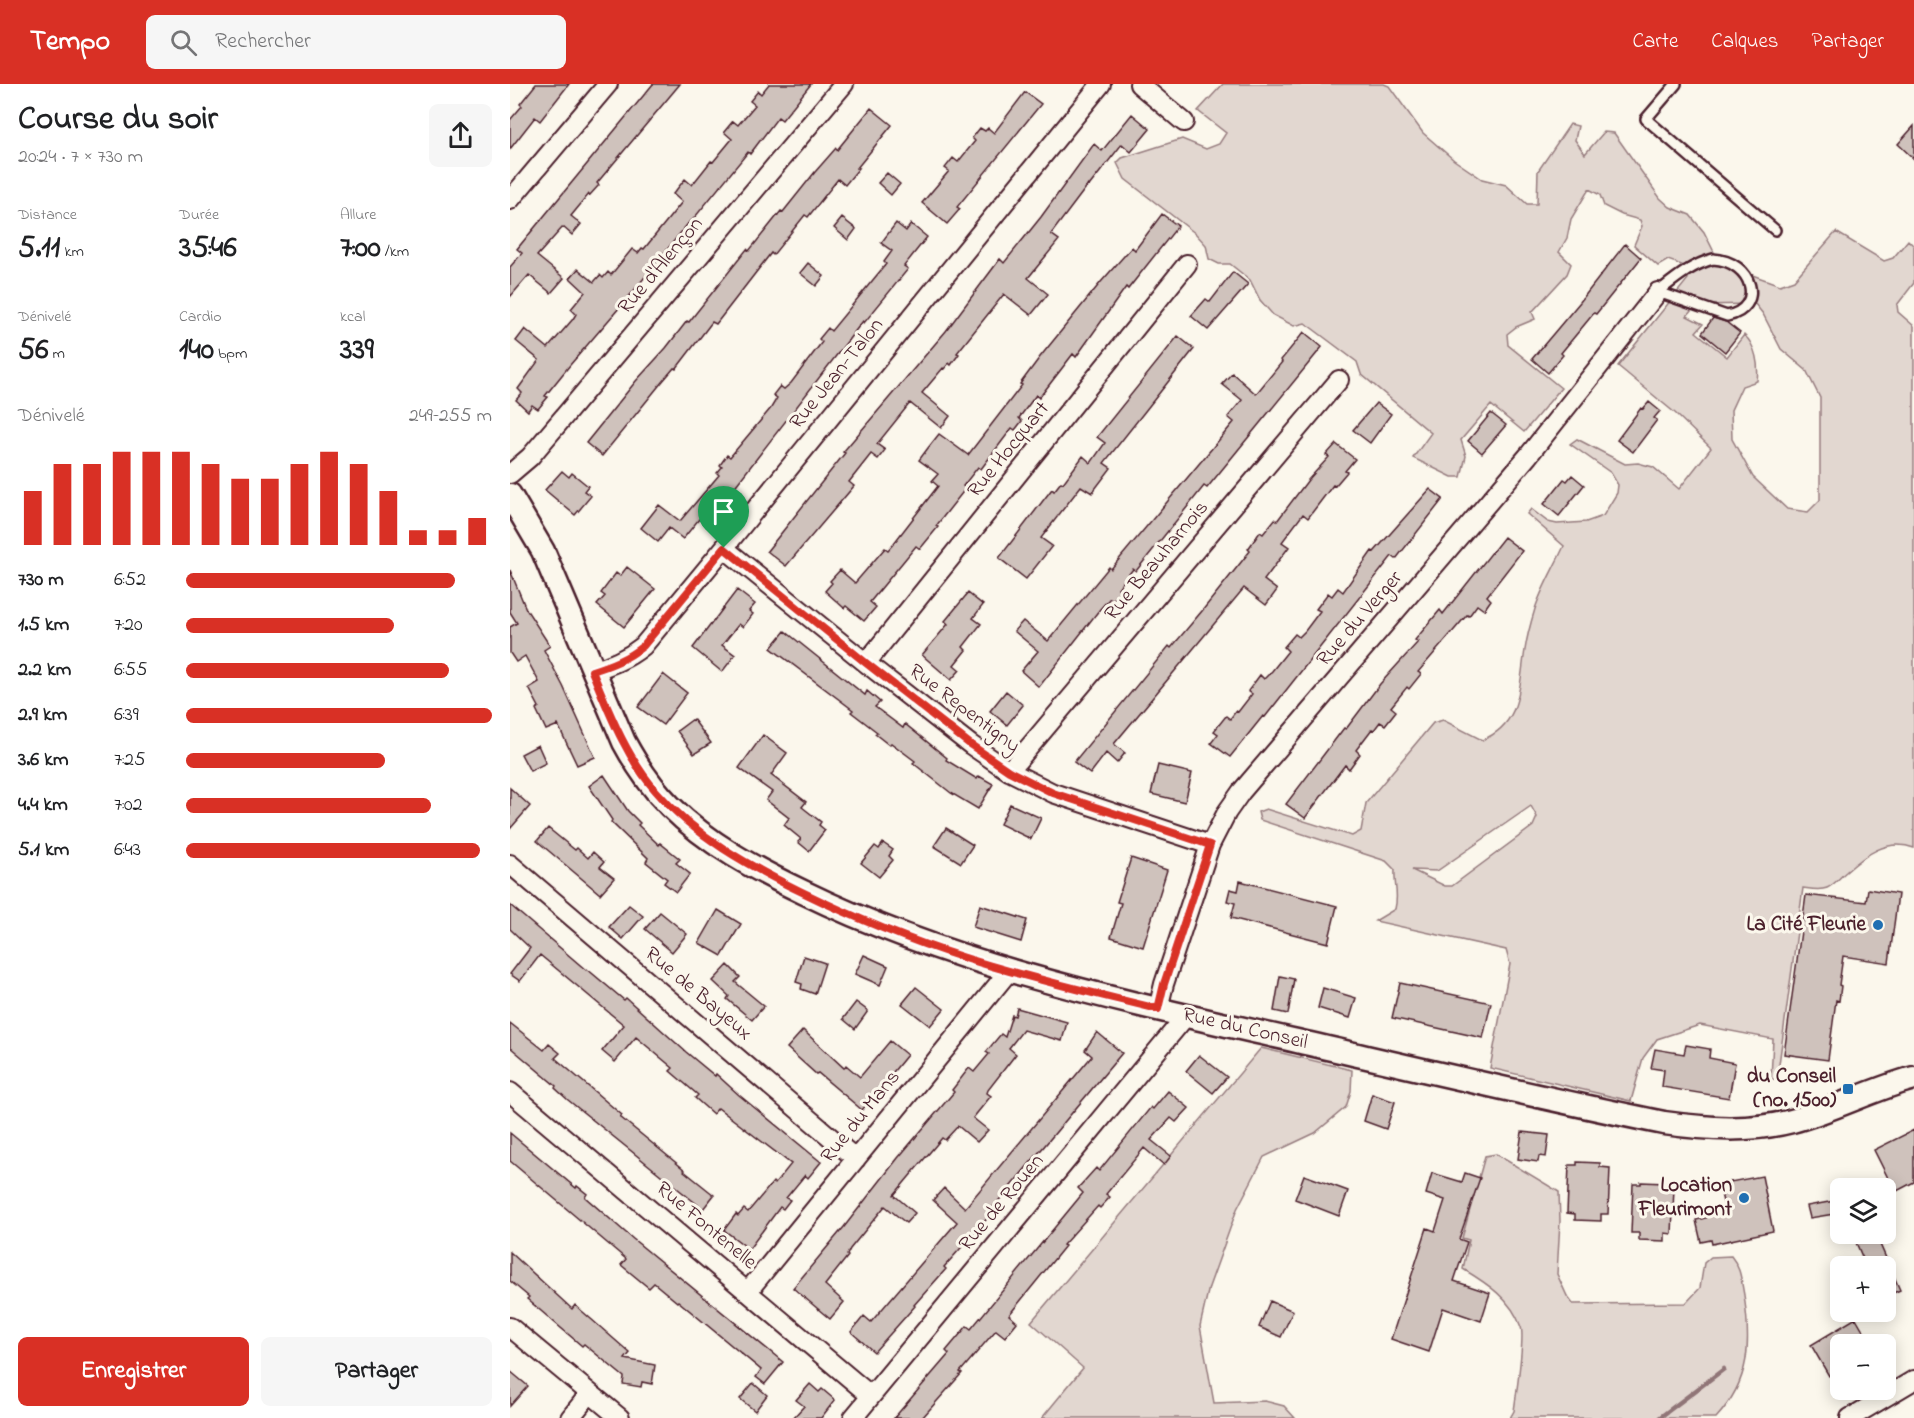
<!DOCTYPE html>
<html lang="fr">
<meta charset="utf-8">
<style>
body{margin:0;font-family:"Indie Flower",sans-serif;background:#f6f6f6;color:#202124;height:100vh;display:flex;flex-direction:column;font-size:22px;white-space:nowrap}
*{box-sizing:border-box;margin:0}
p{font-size:20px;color:#757577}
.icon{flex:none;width:33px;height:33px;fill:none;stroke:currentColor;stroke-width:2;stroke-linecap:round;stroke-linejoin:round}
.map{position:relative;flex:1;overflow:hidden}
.sheet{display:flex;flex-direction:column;background:#fff;width:510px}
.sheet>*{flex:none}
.fabs{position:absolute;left:1320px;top:1094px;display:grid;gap:12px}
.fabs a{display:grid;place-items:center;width:66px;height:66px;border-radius:9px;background:#fff;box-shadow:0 3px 15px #0003;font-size:30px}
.pin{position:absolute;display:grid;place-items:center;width:51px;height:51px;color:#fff;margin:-62px -26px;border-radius:50% 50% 50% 0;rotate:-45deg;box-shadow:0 0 6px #0007}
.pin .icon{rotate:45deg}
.round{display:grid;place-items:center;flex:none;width:63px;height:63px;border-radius:9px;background:#f6f6f6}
.head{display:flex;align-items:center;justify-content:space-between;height:102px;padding:0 18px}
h1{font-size:33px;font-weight:800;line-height:45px}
.stats{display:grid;grid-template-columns:repeat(3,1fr);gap:9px;height:102px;padding:6px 18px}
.stats div{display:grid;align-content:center}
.stats b{font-size:30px;font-weight:800}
.stats small{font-size:16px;font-weight:400}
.stats p{font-size:16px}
.chart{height:168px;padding:12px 18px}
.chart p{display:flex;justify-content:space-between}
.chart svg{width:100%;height:108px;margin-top:6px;stroke:#d93025;stroke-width:6}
.button{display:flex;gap:12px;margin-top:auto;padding:12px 18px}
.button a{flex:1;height:69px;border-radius:9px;background:#d93025;color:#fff;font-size:24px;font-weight:800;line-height:69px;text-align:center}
.button a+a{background:#f6f6f6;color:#202124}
ul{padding:0 18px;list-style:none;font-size:20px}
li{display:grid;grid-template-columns:96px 72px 1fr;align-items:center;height:45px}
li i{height:15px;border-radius:8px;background:#d93025}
header{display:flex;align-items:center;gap:36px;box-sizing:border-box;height:84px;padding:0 30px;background:#d93025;color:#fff}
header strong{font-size:28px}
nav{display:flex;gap:33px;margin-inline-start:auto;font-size:21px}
.search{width:420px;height:54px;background:#f6f6f6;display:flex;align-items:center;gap:15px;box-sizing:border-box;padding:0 21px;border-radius:9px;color:#757577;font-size:22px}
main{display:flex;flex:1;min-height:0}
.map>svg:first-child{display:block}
.green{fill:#e2d7d0;stroke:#967b7e;stroke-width:1.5;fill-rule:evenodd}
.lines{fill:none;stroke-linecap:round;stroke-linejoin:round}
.stream{stroke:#907477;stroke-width:4.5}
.building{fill:#cfc2bc;stroke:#4a1f2b;stroke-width:1.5}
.service-casing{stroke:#4a1f2b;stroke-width:14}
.minor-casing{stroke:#4a1f2b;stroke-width:22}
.tertiary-casing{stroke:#4a1f2b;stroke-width:27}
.service{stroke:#fbf7ec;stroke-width:9}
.minor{stroke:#fbf7ec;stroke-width:18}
.tertiary{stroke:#fbf7ec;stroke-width:22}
.route-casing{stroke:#fff;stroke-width:12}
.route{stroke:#d93025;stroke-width:8}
.poi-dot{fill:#1f6fb2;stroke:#fbf7ec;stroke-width:2}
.labels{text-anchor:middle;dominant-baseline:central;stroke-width:6;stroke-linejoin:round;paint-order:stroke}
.street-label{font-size:21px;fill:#4a1f2b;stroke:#fbf7ec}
.poi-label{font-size:21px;font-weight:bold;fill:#4a1f2b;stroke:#fbf7ec;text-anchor:end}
</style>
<header>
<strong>Tempo</strong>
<div class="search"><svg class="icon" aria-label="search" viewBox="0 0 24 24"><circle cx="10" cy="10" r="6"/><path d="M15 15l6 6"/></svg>Rechercher</div>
<nav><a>Carte</a><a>Calques</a><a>Partager</a></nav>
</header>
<main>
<section class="sheet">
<div class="head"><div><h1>Course du soir</h1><p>20:24 · 7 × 730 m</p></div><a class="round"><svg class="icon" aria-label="share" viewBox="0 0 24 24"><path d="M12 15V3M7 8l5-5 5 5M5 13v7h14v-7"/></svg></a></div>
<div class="stats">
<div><p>Distance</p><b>5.11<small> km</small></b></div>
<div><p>Durée</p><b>35:46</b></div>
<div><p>Allure</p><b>7:00<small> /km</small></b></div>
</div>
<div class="stats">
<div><p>Dénivelé</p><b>56<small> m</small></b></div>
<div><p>Cardio</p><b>140<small> bpm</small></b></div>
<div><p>kcal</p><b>339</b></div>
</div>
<div class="chart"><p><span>Dénivelé</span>249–255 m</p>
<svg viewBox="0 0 160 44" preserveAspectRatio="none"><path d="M5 44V22M15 44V11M25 44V11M35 44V6M45 44V6M55 44V6M65 44V11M75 44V17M85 44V17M95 44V11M105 44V6M115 44V11M125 44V22M135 44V38M145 44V38M155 44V33"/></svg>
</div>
<ul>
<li><b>730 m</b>6:52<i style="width:88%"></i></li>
<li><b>1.5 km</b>7:20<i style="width:68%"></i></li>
<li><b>2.2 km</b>6:55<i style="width:86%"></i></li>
<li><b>2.9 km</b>6:39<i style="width:100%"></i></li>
<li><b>3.6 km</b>7:25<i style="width:65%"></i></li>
<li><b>4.4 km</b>7:02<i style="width:80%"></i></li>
<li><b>5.1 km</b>6:43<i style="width:96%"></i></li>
</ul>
<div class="button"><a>Enregistrer</a><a>Partager</a></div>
</section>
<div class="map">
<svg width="1404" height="1334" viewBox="0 0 1404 1334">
<rect width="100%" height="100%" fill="#fbf7ec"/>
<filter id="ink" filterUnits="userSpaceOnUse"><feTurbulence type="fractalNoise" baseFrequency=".0167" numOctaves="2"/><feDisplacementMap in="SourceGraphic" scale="12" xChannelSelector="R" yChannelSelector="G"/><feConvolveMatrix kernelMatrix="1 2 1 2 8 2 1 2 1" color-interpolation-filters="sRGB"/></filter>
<g filter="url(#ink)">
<!-- green -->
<path class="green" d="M713 0H874L879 2 913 49 944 76 972 95 996 101 1017 120H1027L1028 87 1060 40 1068 42 1065 56 1075 70 1094 48 1104 49 1150 114 1160 123 1180 131 1194 148 1206 172 1223 184 1270 201 1284 196 1326 148 1374 177 1383 174 1398 156 1404 162V199L1387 221 1388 228 1404 242V764C1377 754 1355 771 1336 788 1330 793 1324 801 1317 804 1310 807 1301 805 1293 804L1267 995H1261L1263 955 1190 941 1147 955 1133 974 1121 1017 980 984 1000 880 996 866 865 837 885 825C889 810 884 802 885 786L876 777 750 736 748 728 756 725 842 752 851 747 856 719 923 639 933 636 972 656C1012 640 1009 602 1015 566 1017 552 1021 538 1025 525 1032 503 1045 482 1054 462L1017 430 1021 425 1038 438 1047 440 1076 438 1093 432 1107 409 1108 401 1101 389 1060 360 1067 355 1115 380 1128 379 1143 383 1169 405 1201 364 1165 329 1108 282 1178 195 1172 181 1158 176 1148 182 1124 161 1132 142 1130 136 1112 131 1094 122 1090 111 1079 105 1061 135 1057 154 1049 168 1061 180 1057 190 1022 228 1025 235 1006 243 997 250 998 261 1051 304 1014 348 981 321 951 356 956 372 951 393H942L903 374 921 349 851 290 847 278 795 239 784 242 763 231 750 216 740 196 720 180H709L699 175 696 161 686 150 615 95 607 79 612 74 672 55 696 65 709 60 716 49 688 27ZM1245 220 1253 230 1271 265 1296 286 1310 314V416L1298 428 1277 425 1243 393 1222 355 1221 326 1232 302 1247 297C1249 282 1246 261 1234 251L1217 273 1186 248 1193 240 1177 232 1186 221ZM1021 722 1027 733 1023 742 942 802H935L902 786 927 787Z
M751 964 842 986 841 1007 836 1023 805 1049 754 1073 727 1125 699 1203 690 1242 704 1319 755 1317 774 1322 785 1334H532L573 1284 521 1238Z
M986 1070 1049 1108 1050 1137 1047 1190 1057 1212 1063 1220 1176 1219 1190 1204 1194 1179 1201 1173 1221 1172C1231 1184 1231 1196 1234 1211 1241 1259 1241 1296 1206 1334H1000L1004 1327C1006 1312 1015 1254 1011 1243 1001 1215 978 1200 953 1185L959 1156 952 1154 975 1072Z"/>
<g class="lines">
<!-- stream -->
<path class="stream" d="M1149 1334 1214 1285"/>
</g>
<!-- building -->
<path class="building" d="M26 0H59L30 37 25 33 0 65V36L12 22 10 20Z
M143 0H170L87 99 89 101 80 111 79 110 61 132 71 140 62 151 53 143 27 172 54 194 41 209 19 191 0 213V183L12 169 7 165Z
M259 0H301L272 36 268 33 240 70 238 68 181 138 180 137 122 209 60 281 35 312 38 313 28 325 22 321 18 327 6 316 12 309 8 305 29 276 6 257 15 245 38 264 63 235 66 230 61 225 75 208 60 194 68 185 84 198 90 191 93 194 98 188 101 191 122 165 128 169 132 164 134 165 172 118 163 110 175 95 182 101 201 77 203 78 222 55 214 48 223 37 228 41 245 21 240 17 248 7 251 10Z
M515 8 531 20 447 123 450 125 437 140 412 119 439 87 435 84 443 74 448 78 465 57 462 54 470 44 475 47 478 44 484 49Z
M361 24 382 41 347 84H349L335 101 328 95 298 133 295 131 263 171 261 169 206 240 202 238 166 285 164 284 152 298 92 372 76 359 126 297 156 264 177 237 179 238 186 229 237 165 239 167 271 127 273 128 305 88 326 64 327 66Z
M622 30 640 45 621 68 612 60 579 102 578 101 541 150 549 156 518 194 538 210 521 231 494 210 447 269 449 270 441 281 439 279 434 285 433 284 412 309 440 332 431 344 400 319 367 360 375 366 368 375 361 370 339 398 344 402 276 482 257 467 335 369 333 368 436 247 490 175 494 179 531 133 584 60 592 67Z
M1404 42V75L1388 60Z
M377 89 390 100 381 111 368 99Z
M652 130 668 142 618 205 616 203 566 273 563 270 529 314 526 311 509 334 512 337 505 346 502 344 471 385 468 383 453 402 456 404 426 442 428 443 410 465 406 462 360 518 366 523 354 537 336 522 334 524 315 507 322 499 320 497 330 486 345 499 375 464 378 466 384 459 428 402 422 397 428 390 409 376 418 364 429 350 458 371 512 301 510 300 530 273 591 198 622 163 625 166Z
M332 134 346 145 338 156 324 144Z
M386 139 396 147 401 140 417 153 394 182 398 185 354 239 353 237 196 440 189 435 173 455 159 444 148 458 131 444 149 421 170 437 209 391 207 389 212 383 210 381 217 371 220 373 261 324 267 314 263 311 270 302 274 305 281 299 312 258 309 255 318 244 321 247 376 180 374 178 382 167 371 159Z
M1115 160 1131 174 1086 230 1084 229 1051 269 1053 271 1038 289 1022 275 1070 218Z
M298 179 314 192 306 202 290 189Z
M723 188 738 200 698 246 681 232 696 215 700 218Z
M1203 234 1216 238 1230 249 1215 268 1192 249Z
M794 248 812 263 697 404 694 402 626 487 623 485 608 504 611 507 603 516 600 514 590 525 529 603 511 587 528 567 504 547 513 537 538 557 599 483 601 485 724 338 718 333 732 316 712 300 722 289 746 310 772 278 771 276Z
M668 252 684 265 594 379 601 384 582 409 571 402 531 454 542 462 516 495 489 474 542 405 544 407 551 398 553 399 573 372 581 379 595 359 587 353Z
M1139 318 1150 327 1144 334 1147 336 1123 368 1107 356 1131 324 1133 325Z
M866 319 881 330 860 359 843 346Z
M981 329 996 341 972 369 958 357Z
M826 360 845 375 835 387 837 388 825 402 823 401 798 434 793 430 772 458 779 463 754 496 767 506 756 521 734 504 604 660 615 669 607 679 596 669 580 690 564 678 659 562 661 564 692 527 740 467 738 465 750 448 753 450 765 435 767 437 798 396 819 373 816 371Z
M52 387 59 393 62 389 78 402 74 407 81 412 65 431 35 406Z
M1062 391 1074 401 1049 432 1034 420 1054 395 1057 397Z
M920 405 933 415 886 475 882 472 755 633 753 632 720 673 701 659 708 650 704 647 716 632 720 635 726 627 728 628 742 610 738 607 750 591 754 595 762 587 778 567 774 563 785 550 789 553 795 547 810 527 806 525 818 509 822 512 828 504 833 508 862 467 864 468Z
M994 453 1012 467 977 512 981 516 974 526 967 521 959 532 957 531 908 588 911 590 899 605 897 603 881 623 886 627 875 641 870 638 864 646 862 645 846 666 850 670 839 685 835 681 795 734 776 720 834 644 836 645 870 600 908 558 905 556 930 526 933 530Z
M117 483 145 505 114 543 87 521 95 512 91 509 106 489 110 492Z
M0 486 16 525 40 562 34 566 53 602 85 673 67 681 48 641 36 646 26 625 29 623 19 604 29 598 15 572 6 578 0 569V543L7 539 0 528Z
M227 506 245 520 239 527 243 530 233 543 229 540 212 561 225 571 212 588 183 564Z
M458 509 473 521 463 534 471 540 453 563 456 566 444 581 450 586 441 596 412 571 438 540 435 537Z
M275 547 355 611 357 607 370 618 365 623 393 644 395 640 437 674 436 676 467 695 469 692 483 700 468 725 441 709 403 679 405 677 381 659 379 661 365 650 367 648 341 628 343 626 261 564Z
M153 590 177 609 153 641 128 623Z
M496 607 513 621 497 641 480 627Z
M183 635 201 659 184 670 167 647Z
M253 651 277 669 261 691 296 718 292 723 311 738 309 741 315 746 299 767 288 758 291 755 274 741 279 734 256 716 262 708 229 684Z
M28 661 36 679 20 687 11 670Z
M648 681 682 689 675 718 641 710Z
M94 691 118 727 130 739 128 741 149 761 150 759 170 775 166 779 180 790 166 808 154 799 157 795 136 778 138 774 101 738 102 736 79 702Z
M0 704 20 722 0 745Z
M500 720 531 734 521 755 490 740Z
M38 744 65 766 67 764 78 774 83 768 94 778 90 783 104 794 90 810 27 757Z
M436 744 463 761 451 779 424 762Z
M373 759 383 766 379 772 383 776 369 793 351 779 365 762 369 765Z
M621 774 657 786 633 863 601 853 611 819 607 818Z
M730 797 827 822 818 859 721 834 725 819 717 817 720 805 728 807Z
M1358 805 1388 810 1379 879 1333 872 1329 901 1331 902 1329 917 1326 916 1318 976 1274 970 1296 811 1356 818Z
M0 821 76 886 77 885 114 916 116 914 176 968 205 992 206 990 229 1011 311 1078 298 1094 295 1091 276 1114 280 1116 273 1125 270 1123 239 1165 214 1146 226 1130 228 1132 234 1125 238 1128 263 1098 265 1100 281 1080 208 1024 203 1030 185 1014 188 1011 160 987 163 984 126 953 105 978 92 967 114 941 30 871 10 897 0 890 20 864 0 845Z
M119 821 133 832 113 855 99 843Z
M470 821 517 836 511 858 463 843Z
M208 826 231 840 212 872 189 859Z
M150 828 177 850 162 868 135 845Z
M354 871 378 882 370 901 345 890Z
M294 872 315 879 305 910 291 905 292 900 286 898Z
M218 881 230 893 225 898 254 922 242 936 217 915 219 912 203 897Z
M770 892 784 895 778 930 764 927Z
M890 899 981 919 973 954 882 934Z
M406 903 434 925 420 942 392 920Z
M813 904 846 914 840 934 808 924Z
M346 918 358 927 345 945 333 935Z
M507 924 557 938 552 957 513 946 499 964 506 970 478 1006 477 1009 481 1012 463 1034 478 1046 467 1058 448 1042 435 1056 432 1054 404 1087 384 1111 405 1129 396 1139 375 1122 340 1165 337 1171 338 1172 315 1201 334 1218 320 1235 283 1204 334 1143 388 1074 444 1008 442 1006 459 984 464 988 479 970 476 968 491 950 495 953 502 931 505 932Z
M0 939 34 966 39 960 50 969 45 974 112 1031 110 1033 175 1086 174 1087 204 1111 193 1125 58 1016 45 1004 46 1002 0 963Z
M293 946 334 984 336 981 350 993 380 957 397 971 352 1026 308 989 306 990 277 964Z
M587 948 612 969 480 1127 482 1129 434 1183 436 1185 404 1221 405 1222 364 1268 341 1248 354 1232 361 1238 447 1138 423 1116 434 1104 455 1124 582 972 575 966Z
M1176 961 1200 965 1199 974 1225 979 1219 1014 1152 1003 1154 986 1141 984 1145 965 1174 970Z
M689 971 717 993 703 1009 676 987Z
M658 1007 679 1024 666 1038 661 1034 641 1056 661 1072 654 1081 634 1064 596 1110 600 1113 590 1124 588 1122 553 1161 555 1162 499 1231 507 1238 495 1253 486 1246 450 1288 452 1289 412 1334H384L439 1270 436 1267 457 1242 461 1245 573 1109 568 1104 586 1084 589 1087 641 1023 643 1025Z
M862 1010 885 1018 876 1045 854 1037Z
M1404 1046V1098L1385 1108 1364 1066Z
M1012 1048 1039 1051 1036 1073 1029 1072 1028 1078 1008 1075Z
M0 1049 66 1104 67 1102 77 1110 75 1113 123 1155 273 1278 255 1300 246 1293 251 1286 168 1217 167 1218 144 1199 139 1204 111 1181 116 1175 0 1077Z
M1067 1078 1090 1079V1083L1100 1084 1098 1130H1091V1137L1065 1136V1130L1057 1129 1059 1081H1067Z
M922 1089 952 1098 955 1089 970 1094 949 1155 957 1158 944 1197 980 1209 971 1237 933 1224 919 1268 881 1255 917 1144 925 1147 935 1116 916 1110Z
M794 1091 838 1107 829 1132 785 1115Z
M1252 1092 1263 1147 1202 1160 1201 1156 1191 1158 1186 1136 1196 1134V1131L1215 1127 1209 1100Z
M1131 1098 1155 1099 1154 1103H1164L1162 1150 1155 1149V1157L1129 1156V1149H1121L1123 1100H1131Z
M1330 1116V1129L1300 1134 1297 1122Z
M1342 1149H1365L1390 1206 1376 1212V1182H1356Z
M0 1168 62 1225 65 1221 120 1269 115 1275 145 1281 142 1300 132 1298 131 1303 113 1300 114 1293 74 1260 72 1262 17 1215 19 1213 0 1197Z
M760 1217 783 1227 771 1253 749 1243Z
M1346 1234 1361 1260H1330V1285L1319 1292 1301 1261Z
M0 1287 18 1302 0 1322Z
M243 1299 257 1311 245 1327 230 1315Z
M300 1300 309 1308 312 1305 325 1316 311 1334H283L294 1322 286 1316Z"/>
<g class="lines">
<!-- service casing -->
<g class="service-casing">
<path id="service" d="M1166 0 1136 35 1265 146
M1203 175C1243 177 1256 224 1217 232L1148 208C1166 194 1181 181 1203 175Z"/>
</g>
<!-- minor casing -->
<g class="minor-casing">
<path id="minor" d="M629 0 674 38
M0 116 98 0
M0 390 20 373 334 0
M214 464 356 579 461 661 499 687 543 709 700 761
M356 579 677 180
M82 587C101 581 117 575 133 562L214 464 591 0
M499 687 829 296
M0 780 346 1075
M648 925 654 900 700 761 717 728 731 708 1018 372 1148 208
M0 1008 361 1312
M238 1207 499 887
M0 1243 110 1334
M60 1334 80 1309
M343 1334 676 932
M1340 1334 1404 1296"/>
</g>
<!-- tertiary casing -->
<g class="tertiary-casing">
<path id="tertiary" d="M0 411 33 467 114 658C127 682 141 703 160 722 198 760 245 785 293 808 449 884 620 919 787 957 909 985 1031 1014 1154 1039 1197 1045 1240 1048 1282 1037 1324 1026 1362 1005 1404 994"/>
</g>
<!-- service -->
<use href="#service" class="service"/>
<!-- minor -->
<use href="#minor" class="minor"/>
<!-- tertiary -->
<use href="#tertiary" class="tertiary"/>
</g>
</g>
<g class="lines" filter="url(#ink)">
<!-- route casing -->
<g class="route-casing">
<path id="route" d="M214 464 356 579 461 661 499 687 543 709 700 761 654 900 648 925C583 909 518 894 455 874 398 856 343 833 290 807 237 781 185 752 146 707 116 673 99 628 82 587 101 581 117 575 133 562Z"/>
</g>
<!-- route -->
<use href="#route" class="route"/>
</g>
<!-- markers -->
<g class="poi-dot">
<circle cx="1368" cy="841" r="6"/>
<rect x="1332" y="999" width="12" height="12" rx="3"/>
<circle cx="1234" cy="1114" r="6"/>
</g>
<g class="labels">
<!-- street labels -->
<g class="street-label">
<text transform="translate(151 182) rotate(-50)">Rue d'Alençon</text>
<text transform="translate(327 290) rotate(-51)">Rue Jean-Talon</text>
<text transform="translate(499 366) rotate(-51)">Rue Hocquart</text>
<text transform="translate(647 477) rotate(-50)">Rue Beauharnois</text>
<text transform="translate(850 535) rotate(-49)">Rue du Verger</text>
<text transform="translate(454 625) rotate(37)">Rue Repentigny</text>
<text transform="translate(188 910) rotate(40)">Rue de Bayeux</text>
<text transform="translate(735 945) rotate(13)">Rue du Conseil</text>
<text transform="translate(351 1033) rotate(-51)">Rue du Mans</text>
<text transform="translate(492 1119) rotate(-50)">Rue de Rouen</text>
<text transform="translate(196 1142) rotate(40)">Rue Fontenelle</text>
</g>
<!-- poi labels -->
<g class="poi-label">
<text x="1356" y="841">La Cité Fleurie</text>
<text x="1326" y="993">du Conseil<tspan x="1326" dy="24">(no. 1500)</tspan></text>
<text x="1222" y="1102">Location<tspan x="1222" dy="24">Fleurimont</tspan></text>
</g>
</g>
</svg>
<div class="fabs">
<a><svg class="icon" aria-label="layers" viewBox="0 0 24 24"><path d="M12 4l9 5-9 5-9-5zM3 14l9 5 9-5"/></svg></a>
<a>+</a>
<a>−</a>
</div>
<div class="pin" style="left:214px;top:464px;background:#1e9e55"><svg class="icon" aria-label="arrive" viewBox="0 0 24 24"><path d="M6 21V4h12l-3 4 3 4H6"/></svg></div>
</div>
</main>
